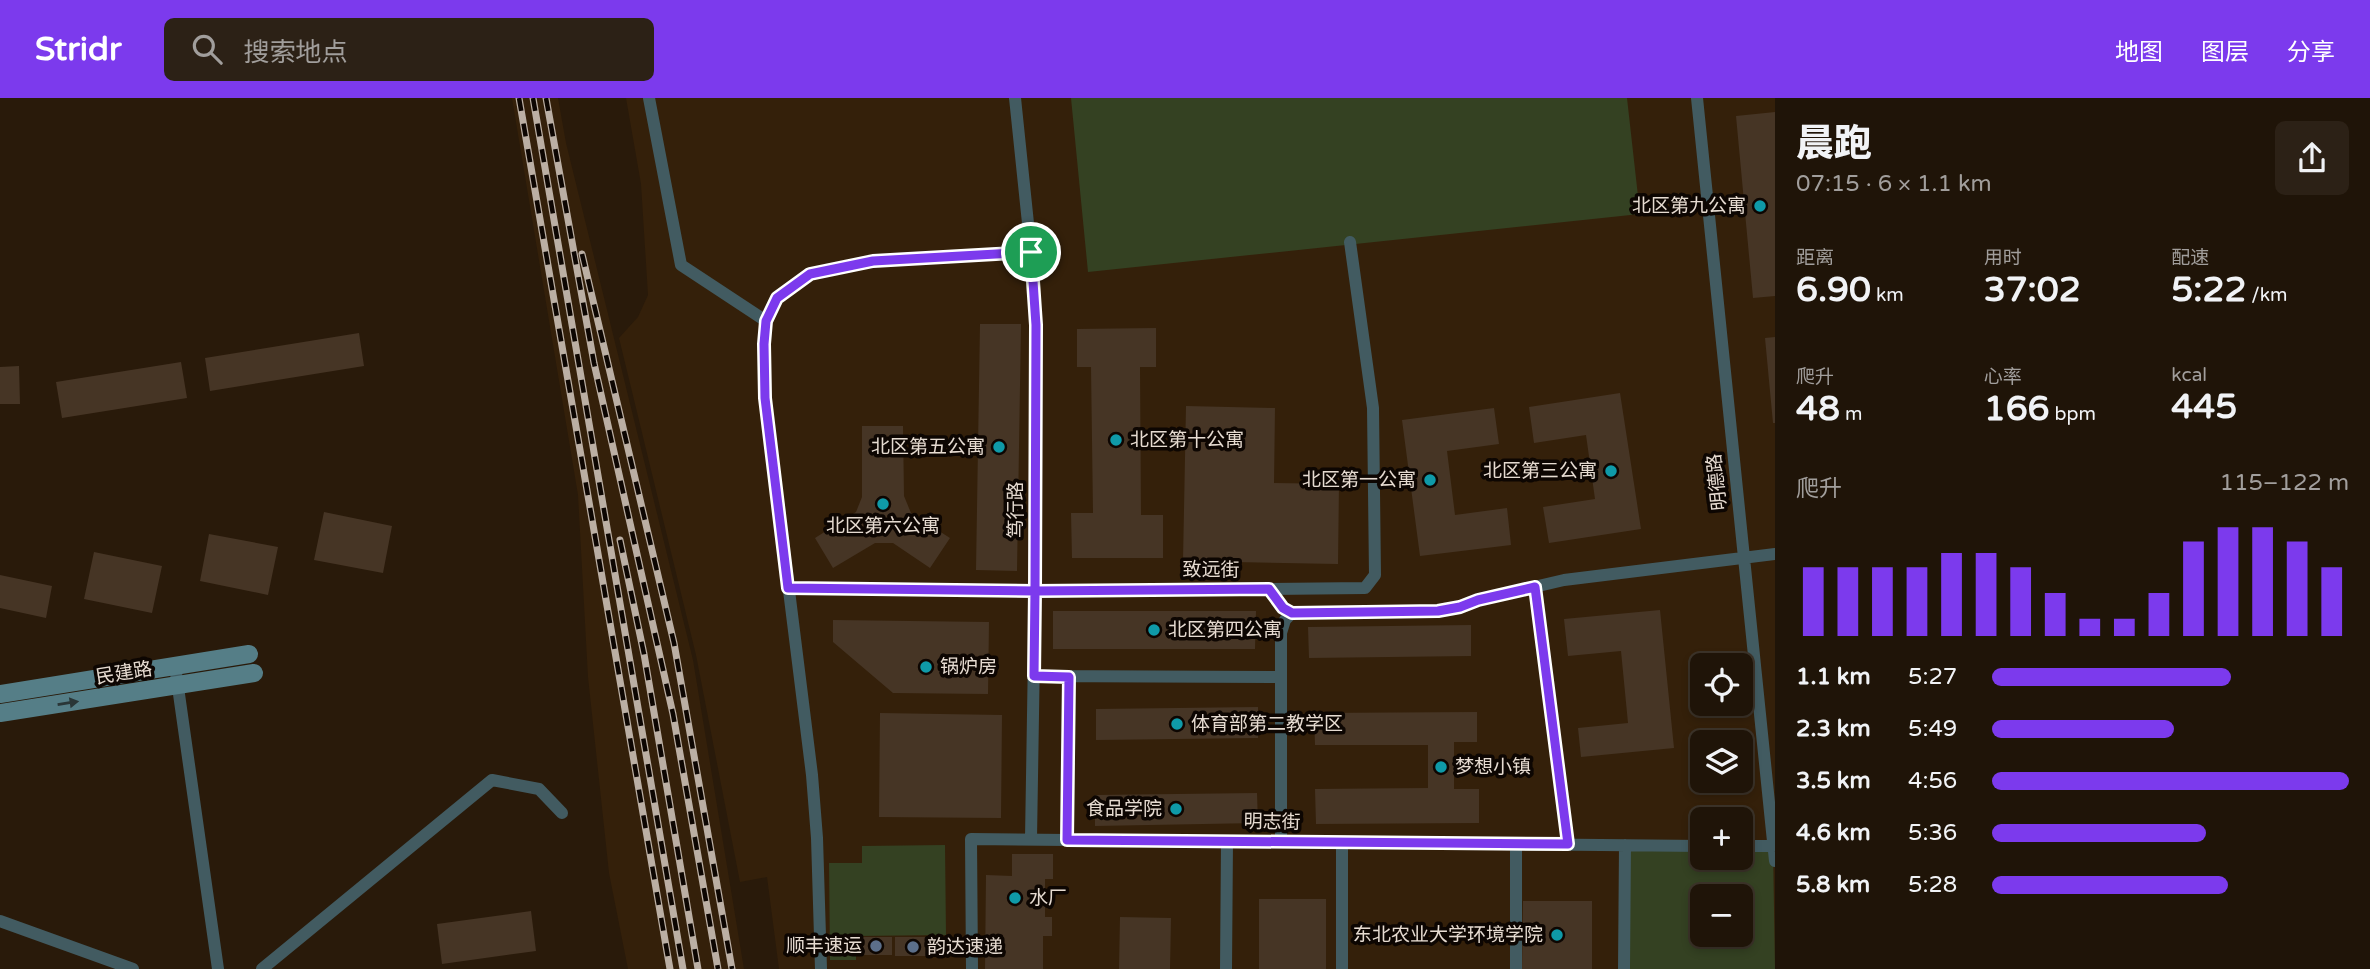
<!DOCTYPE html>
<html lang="zh">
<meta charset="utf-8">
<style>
body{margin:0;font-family:"Varela Round","Noto Sans SC",sans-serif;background:#2c2116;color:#f1f3f6;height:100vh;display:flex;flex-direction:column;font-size:26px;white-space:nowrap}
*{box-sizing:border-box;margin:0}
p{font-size:23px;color:#a19e9c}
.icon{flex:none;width:38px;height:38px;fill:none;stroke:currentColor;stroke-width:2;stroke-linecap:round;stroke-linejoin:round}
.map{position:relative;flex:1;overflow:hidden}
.drawer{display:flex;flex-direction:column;background:#1f1408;width:595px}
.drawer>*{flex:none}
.buttons{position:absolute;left:1690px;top:555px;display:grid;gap:14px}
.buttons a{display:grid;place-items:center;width:63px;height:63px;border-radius:10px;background:#1f1408;box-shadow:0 4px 10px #0003,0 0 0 2px #3c3329;font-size:35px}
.pin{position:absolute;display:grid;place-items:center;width:60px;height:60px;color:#fff;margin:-30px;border:4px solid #fff;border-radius:50%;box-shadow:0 2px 7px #0007}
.round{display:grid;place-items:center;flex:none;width:74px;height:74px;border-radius:10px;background:#2c2116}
.headline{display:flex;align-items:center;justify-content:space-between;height:119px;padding:0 21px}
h1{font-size:38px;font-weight:800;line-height:52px}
.stats{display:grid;grid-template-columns:repeat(3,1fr);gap:10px;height:119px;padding:7px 21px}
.stats div{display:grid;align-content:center}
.stats b{font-size:35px;font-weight:800}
.stats small{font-size:19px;font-weight:400}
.stats p{font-size:19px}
.chart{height:196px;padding:14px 21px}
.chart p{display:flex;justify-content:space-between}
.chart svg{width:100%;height:126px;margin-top:7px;stroke:#7c3aed;stroke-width:6}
ul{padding:0 21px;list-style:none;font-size:23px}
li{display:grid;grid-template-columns:112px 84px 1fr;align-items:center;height:52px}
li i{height:18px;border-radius:9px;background:#7c3aed}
header{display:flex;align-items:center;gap:42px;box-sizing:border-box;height:98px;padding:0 35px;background:#7c3aed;color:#fff}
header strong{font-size:33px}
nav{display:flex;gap:38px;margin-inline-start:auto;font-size:24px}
.search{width:490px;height:63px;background:#2c2116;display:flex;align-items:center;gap:18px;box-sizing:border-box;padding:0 24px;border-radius:10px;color:#a19e9c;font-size:26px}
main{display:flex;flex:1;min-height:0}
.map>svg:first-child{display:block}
.built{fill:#34200a;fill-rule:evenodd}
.green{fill:#344122;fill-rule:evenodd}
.building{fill:#463525}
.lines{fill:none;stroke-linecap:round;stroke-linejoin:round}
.street{stroke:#425b61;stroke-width:12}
.secondary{stroke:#557e87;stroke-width:18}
.rail-casing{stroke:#bbafa4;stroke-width:7}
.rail{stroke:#0d0602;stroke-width:4.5;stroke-dasharray:13;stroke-linecap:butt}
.oneway{fill:#2a3637}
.route-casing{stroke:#fff;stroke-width:14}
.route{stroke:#7c3aed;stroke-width:9}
.culture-dot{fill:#0f9aa8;stroke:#0d0602;stroke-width:2.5}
.service-dot{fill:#5c6f8a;stroke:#0d0602;stroke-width:2.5}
.labels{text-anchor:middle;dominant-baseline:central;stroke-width:7;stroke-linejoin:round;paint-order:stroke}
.poi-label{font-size:19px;fill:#e6dbd1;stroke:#0d0602;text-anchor:end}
.street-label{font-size:19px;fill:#e6dbd1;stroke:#0d0602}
</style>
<header>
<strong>Stridr</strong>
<div class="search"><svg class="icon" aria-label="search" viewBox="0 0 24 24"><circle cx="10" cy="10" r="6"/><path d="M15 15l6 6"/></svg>搜索地点</div>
<nav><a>地图</a><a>图层</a><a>分享</a></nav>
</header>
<main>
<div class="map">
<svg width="1775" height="871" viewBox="0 0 1775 871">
<rect width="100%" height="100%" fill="#291a0a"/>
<!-- built -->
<path class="built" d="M512 0H558L566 45 693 562 744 871H628L609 775 588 579 578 397Z
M626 0H1775V871H779L767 779 740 784 696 557 619 240 638 219 648 197 641 86ZM1703 567H1741V606H1703ZM1703 644H1741V682H1703ZM1703 721H1741V760H1703ZM1703 798H1741V836H1703Z"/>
<!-- green -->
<path class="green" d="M1071 0H1627L1640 116 1088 174Z
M945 747 946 837 856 838V862H830L829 765H862V748Z
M1625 747 1703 748V760H1741V748H1773L1775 871H1626ZM1703 798H1741V836H1703Z"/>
<!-- building -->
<path class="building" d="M1775 14V198L1753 200 1736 18Z
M980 226H1021L1017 473 976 472Z
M1156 230V269H1140L1141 417H1163V460H1072L1071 415H1093L1091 269H1077V231Z
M359 235 364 268 210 293 205 260Z
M1775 239V325H1773L1765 240Z
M181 264 187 300 62 320 56 284Z
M19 268 20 306H0V269Z
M1620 295 1641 431 1549 445 1543 409 1595 401 1586 337 1534 345 1529 309Z
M1186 308 1275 310 1274 385 1339 386 1338 466 1183 463Z
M1494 310 1499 346 1447 353 1455 417 1507 410 1511 447 1420 458 1402 322Z
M862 328H903L904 398 911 415 950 440 930 470 893 445H875L833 470 815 440 856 414 862 399Z
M324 414 392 428 383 475 314 462Z
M209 436 278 449 268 497 200 483Z
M94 454 162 468 152 515 84 501Z
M0 477 52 488 46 520 0 510Z
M1660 512 1674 650 1581 659 1578 630 1628 625 1621 553 1568 558 1564 521Z
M1053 513H1256L1255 551H1053Z
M833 522 989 524 988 596 893 595 833 544Z
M1471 527V558L1309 560 1308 529Z
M1258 609V640L1096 642V611Z
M1477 614V644H1454V691H1479V725L1316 726 1315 691 1428 690V647H1315L1314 615Z
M880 615 1002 617 1001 720 879 719Z
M1257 695 1258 725 1095 728V697Z
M1012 756H1053V781H1045V819H1052V838H1043V871H985L986 777 1012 778Z
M1259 801H1326V871H1259Z
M1523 803H1592V871H1522Z
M531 813 536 853 442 866 437 826Z
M1120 819 1171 820 1170 871H1119Z
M860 839H892V857H860Z
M895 839H930V858H895Z"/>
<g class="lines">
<!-- street -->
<path class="street" d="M649 0 681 167 766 223
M1015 0 1031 154 1036 227 1035 493 1031 741
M1697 0 1775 763
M1535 489 1568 746
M788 490 1035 493 1269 491 1283 510 1292 515 1438 513 1460 509 1478 502 1564 482 1775 456
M1269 491 1365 490 1375 477 1373 310 1350 144
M175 568 218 871
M1034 578 1280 579
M1067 742 1069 579
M1281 744V535L1285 522 1292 515
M1342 744V871
M1741 748H1773
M0 823 133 871
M262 871 492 682 539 691 562 715
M821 871 817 740 812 677 765 300 764 246 766 223 777 200 810 176 873 163 1031 154
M972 871 971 741 1703 748
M1226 871 1227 743
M1516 871V746
M1624 871 1625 747"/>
<!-- secondary -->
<path class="secondary" d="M0 596 249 556
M0 615 254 575"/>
<!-- rail casing -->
<g class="rail-casing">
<path id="rail" d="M519 0 670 871
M533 0 683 871
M546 0 594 265 673 616 718 871
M582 156 674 545 732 871
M620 442 644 556 698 871"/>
</g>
<!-- rail -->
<use href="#rail" class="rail"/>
</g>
<!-- one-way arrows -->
<defs><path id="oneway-solid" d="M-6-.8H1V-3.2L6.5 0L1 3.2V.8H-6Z" transform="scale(1.75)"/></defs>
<use class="oneway" href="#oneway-solid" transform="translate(68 605) rotate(-9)"/>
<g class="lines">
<!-- route casing -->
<g class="route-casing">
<path id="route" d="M1031 154 873 163 810 176 777 200 766 223 764 246 765 300 788 490 1035 493 1034 578 1069 579 1067 742 1568 746 1535 489 1478 502 1460 509 1438 513 1292 515 1283 510 1269 491 1035 493 1036 227 1031 154"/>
</g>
<!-- route -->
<use href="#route" class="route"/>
</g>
<!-- markers -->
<g class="culture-dot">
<circle cx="1760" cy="108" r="7"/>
<circle cx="1116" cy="342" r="7"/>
<circle cx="999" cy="349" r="7"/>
<circle cx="1611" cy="373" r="7"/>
<circle cx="1430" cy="382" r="7"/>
<circle cx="883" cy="406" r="7"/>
<circle cx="1154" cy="532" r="7"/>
<circle cx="926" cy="569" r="7"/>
<circle cx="1177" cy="626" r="7"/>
<circle cx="1441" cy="669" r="7"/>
<circle cx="1176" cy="711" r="7"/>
<circle cx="1015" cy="800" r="7"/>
<circle cx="1557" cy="837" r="7"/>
</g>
<g class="service-dot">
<circle cx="876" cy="848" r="7"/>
<circle cx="913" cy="849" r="7"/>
</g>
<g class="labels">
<!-- poi labels -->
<g class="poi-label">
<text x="1746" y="108">北区第九公寓</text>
<text x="1130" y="342" text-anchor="start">北区第十公寓</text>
<text x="985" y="349">北区第五公寓</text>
<text x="1597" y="373">北区第三公寓</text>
<text x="1416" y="382">北区第一公寓</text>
<text x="883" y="428" text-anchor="middle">北区第六公寓</text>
<text x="1168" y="532" text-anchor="start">北区第四公寓</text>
<text x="940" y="569" text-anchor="start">锅炉房</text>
<text x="1191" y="626" text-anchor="start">体育部第二教学区</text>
<text x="1455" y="669" text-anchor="start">梦想小镇</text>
<text x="1162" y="711">食品学院</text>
<text x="1029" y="800" text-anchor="start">水厂</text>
<text x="1543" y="837">东北农业大学环境学院</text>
<text x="862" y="848">顺丰速运</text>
<text x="927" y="849" text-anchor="start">韵达速递</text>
</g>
<!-- street labels -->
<g class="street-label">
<text transform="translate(1717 384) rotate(-96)">明德路</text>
<text transform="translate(1016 412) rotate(-90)">笃行路</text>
<text x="1211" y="472">致远街</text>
<text transform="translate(124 575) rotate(-9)">民建路</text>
<text transform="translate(1272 724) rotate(1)">明志街</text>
</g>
</g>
</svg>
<div class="buttons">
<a><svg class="icon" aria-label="locate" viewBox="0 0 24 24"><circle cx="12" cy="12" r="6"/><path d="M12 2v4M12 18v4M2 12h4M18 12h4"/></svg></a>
<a><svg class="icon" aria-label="layers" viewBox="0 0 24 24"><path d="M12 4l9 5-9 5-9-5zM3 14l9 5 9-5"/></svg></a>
<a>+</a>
<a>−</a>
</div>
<div class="pin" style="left:1031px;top:154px;background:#1e9e55"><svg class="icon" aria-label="arrive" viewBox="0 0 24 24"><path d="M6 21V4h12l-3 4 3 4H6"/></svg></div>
</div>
<section class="drawer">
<div class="headline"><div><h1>晨跑</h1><p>07:15 · 6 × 1.1 km</p></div><a class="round"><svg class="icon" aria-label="share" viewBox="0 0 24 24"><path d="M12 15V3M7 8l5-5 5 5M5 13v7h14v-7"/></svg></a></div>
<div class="stats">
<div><p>距离</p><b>6.90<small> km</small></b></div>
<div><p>用时</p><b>37:02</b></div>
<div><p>配速</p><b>5:22<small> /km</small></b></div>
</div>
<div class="stats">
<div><p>爬升</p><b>48<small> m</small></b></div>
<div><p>心率</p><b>166<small> bpm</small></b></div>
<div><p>kcal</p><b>445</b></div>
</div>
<div class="chart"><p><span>爬升</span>115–122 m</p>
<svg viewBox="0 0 160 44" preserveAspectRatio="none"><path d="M5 44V20M15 44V20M25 44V20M35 44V20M45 44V15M55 44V15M65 44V20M75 44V29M85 44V38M95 44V38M105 44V29M115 44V11M125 44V6M135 44V6M145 44V11M155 44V20"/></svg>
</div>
<ul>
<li><b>1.1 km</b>5:27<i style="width:67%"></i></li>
<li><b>2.3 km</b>5:49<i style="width:51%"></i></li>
<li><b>3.5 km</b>4:56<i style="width:100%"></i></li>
<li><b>4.6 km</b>5:36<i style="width:60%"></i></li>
<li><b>5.8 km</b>5:28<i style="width:66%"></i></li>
</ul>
</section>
</main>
